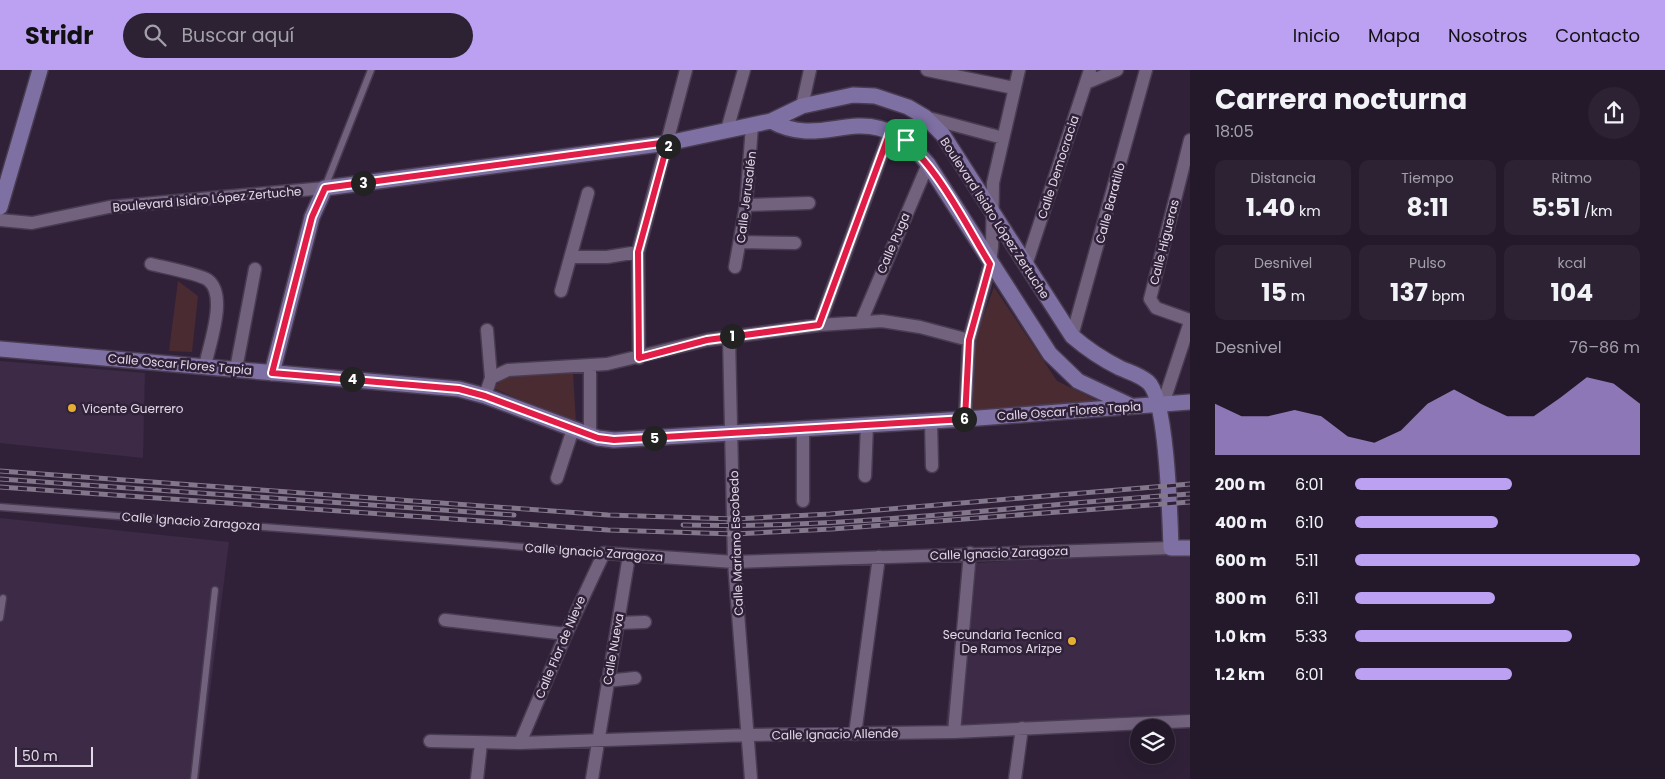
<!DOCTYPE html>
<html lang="es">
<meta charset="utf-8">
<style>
body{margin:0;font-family:Poppins,sans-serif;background:#2c2233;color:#f1f3f6;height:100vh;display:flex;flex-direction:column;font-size:19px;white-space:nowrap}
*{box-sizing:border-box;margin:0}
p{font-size:16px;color:#a3a0a9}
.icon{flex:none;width:28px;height:28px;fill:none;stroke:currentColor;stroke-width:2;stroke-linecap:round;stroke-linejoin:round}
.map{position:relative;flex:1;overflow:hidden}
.panel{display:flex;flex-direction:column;background:#24192b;width:475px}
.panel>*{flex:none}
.tools{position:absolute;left:1130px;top:649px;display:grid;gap:10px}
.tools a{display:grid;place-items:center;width:45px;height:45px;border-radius:50%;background:#24192b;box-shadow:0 5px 20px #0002,0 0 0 1px #413847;font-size:25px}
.scale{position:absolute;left:15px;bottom:12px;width:78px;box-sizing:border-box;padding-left:5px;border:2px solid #e2d9e8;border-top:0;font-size:14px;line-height:18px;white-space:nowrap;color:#e2d9e8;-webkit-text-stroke:4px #302139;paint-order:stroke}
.pin{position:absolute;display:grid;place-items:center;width:42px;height:42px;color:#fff;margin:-21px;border-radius:10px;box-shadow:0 2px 8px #0006}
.km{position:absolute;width:25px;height:25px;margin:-12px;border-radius:50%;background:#222;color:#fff;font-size:14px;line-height:25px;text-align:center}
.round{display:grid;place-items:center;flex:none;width:52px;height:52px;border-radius:26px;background:#2c2233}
.headline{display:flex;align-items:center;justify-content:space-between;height:85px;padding:0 25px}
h1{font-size:28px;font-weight:700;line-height:38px}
.stats{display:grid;grid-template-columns:repeat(3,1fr);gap:8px;height:85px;padding:5px 25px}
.stats div{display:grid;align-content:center;border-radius:10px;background:#2c2233;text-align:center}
.stats b{font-size:25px;font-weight:700}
.stats small{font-size:14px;font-weight:400}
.stats p{font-size:14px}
.chart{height:140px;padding:10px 25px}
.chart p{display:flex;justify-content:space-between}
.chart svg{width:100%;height:90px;margin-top:5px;fill:#bca0f2;opacity:.7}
ul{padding:0 25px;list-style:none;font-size:16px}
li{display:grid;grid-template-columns:80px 60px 1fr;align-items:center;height:38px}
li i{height:12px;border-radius:6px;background:#bca0f2}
header{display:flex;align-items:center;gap:30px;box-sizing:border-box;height:70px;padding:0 25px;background:#bca0f2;color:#111}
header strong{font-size:24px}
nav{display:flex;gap:28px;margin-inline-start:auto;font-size:18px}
.search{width:350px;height:45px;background:#2c2233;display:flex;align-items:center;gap:12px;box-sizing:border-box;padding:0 18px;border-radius:28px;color:#a3a0a9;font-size:19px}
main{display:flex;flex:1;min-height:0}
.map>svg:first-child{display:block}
.built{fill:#3c2a46}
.green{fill:#4b2b32}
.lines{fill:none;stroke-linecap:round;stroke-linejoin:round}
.lane-casing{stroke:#483c50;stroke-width:9}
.street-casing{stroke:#483c50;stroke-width:15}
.secondary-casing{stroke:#483c50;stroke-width:18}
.lane{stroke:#73627e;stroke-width:6}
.street{stroke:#73627e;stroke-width:12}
.secondary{stroke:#7f70a4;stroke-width:15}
.rail-casing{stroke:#83778b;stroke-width:5}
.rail{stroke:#302139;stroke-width:3;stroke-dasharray:9;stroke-linecap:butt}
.route-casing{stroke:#fff;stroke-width:10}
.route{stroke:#e11d48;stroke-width:6}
.poi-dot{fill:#e2af34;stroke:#302139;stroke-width:2}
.labels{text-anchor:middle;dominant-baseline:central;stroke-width:5;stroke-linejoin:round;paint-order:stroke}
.street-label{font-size:12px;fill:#e2d9e8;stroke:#302139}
.poi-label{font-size:12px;fill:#e2d9e8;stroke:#302139;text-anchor:start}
</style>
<header>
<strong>Stridr</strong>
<div class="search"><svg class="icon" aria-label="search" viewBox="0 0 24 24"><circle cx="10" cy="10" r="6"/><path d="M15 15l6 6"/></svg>Buscar aquí</div>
<nav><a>Inicio</a><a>Mapa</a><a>Nosotros</a><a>Contacto</a></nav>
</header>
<main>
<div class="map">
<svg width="1190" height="709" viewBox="0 0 1190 709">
<rect width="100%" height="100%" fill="#302139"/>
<!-- built -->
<path class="built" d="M0 291 145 303 143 388 0 373Z
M0 448 229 472 199 709H0Z
M1190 479V649L945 661 963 494Z"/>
<!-- green -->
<path class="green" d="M178 211 198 226 192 282 169 281Z
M994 217 1057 311 1102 333 973 341 976 267Z
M573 303 576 354 493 318 506 306Z"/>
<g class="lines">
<!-- lane casing -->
<g class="lane-casing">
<path id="lane" d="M325 117 371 0
M0 437 604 483
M0 548 3 528
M194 709 215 520"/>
</g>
<!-- street casing -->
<g class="street-casing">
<path id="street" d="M927 0 1014 18
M1086 13 1117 0
M802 36 810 0
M925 47 1003 68
M727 60 744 0
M1190 70 1150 229 1156 238 1190 250
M746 135 809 133
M0 150 32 153 109 137 325 118
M741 172 795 173
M571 187H607L638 182
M151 194C163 197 200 204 208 210 228 225 209 275 205 296
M1026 195 1090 0
M735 197 746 135 752 56
M561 221 588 123
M861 252 928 94
M819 255 890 62
M487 260 491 308
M1072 266 1146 0
M729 267 734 492 751 709
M639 288 638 182 686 0
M236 299 255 199
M485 326 491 308 508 300 607 294 707 270 819 255 882 251 920 257 969 270
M1163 334 1190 252
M965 349 969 270 990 194 992 176 993 113 1019 0
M931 351 932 396
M803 358V431
M590 365V295
M865 406 867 354
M557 408 573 359
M445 550 566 564
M618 553 645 552
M607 611 635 608
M954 662 970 483
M855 664 879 487
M430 671 520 673 749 665 954 662 1190 651
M520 673 566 564 604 483 734 492 1171 478
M477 709 481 673
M592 709 629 486
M1015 709 1022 658"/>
</g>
<!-- secondary casing -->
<g class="secondary-casing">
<path id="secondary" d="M771 51C831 84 866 19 928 94L1050 284 1078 311 1129 335
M0 137 40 0
M0 279 459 319 485 326 598 368 614 370 965 349 1190 332
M272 303 312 147 325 118 668 73 771 51 802 36 853 25 875 26 908 37 925 47 943 65 1072 266C1087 279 1102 289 1120 298 1129 302 1140 305 1148 312 1167 328 1170 449 1171 478H1190"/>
</g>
<!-- lane -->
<use href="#lane" class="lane"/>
<!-- street -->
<use href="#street" class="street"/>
<!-- secondary -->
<use href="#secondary" class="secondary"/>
<!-- rail casing -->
<g class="rail-casing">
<path id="rail" d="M0 401 608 445 734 449 830 444 1190 414
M0 409 514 445
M0 417 608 460 734 464 832 459 1190 432
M683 455C852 459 1022 435 1190 424"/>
</g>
<!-- rail -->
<use href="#rail" class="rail"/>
</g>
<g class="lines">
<!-- route casing -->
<g class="route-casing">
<path id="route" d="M890 62C930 81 966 155 990 194L969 270 965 349 614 370 598 368 485 326 459 319 272 303 312 147 325 118 668 72 638 182 639 288 707 270 819 255Z"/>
</g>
<!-- route -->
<use href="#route" class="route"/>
</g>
<!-- markers -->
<g class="poi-dot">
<circle cx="72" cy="338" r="5"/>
<circle cx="1072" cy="571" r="5"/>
</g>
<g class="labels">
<!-- street labels -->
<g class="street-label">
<text transform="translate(1058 97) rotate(-72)">Calle Democracia</text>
<text transform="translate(746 127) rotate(-83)">Calle Jerusalén</text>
<text transform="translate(207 129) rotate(-5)">Boulevard Isidro López Zertuche</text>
<text transform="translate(1110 133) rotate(-75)">Calle Baratillo</text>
<text transform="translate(995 148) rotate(57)">Boulevard Isidro López Zertuche</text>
<text transform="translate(1164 172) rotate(-76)">Calle Higueras</text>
<text transform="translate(893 173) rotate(-67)">Calle Puga</text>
<text transform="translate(180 294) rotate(5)">Calle Oscar Flores Tapia</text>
<text transform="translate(1069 341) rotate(-4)">Calle Oscar Flores Tapia</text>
<text transform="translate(191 451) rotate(4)">Calle Ignacio Zaragoza</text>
<text transform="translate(736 473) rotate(-92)">Calle Mariano Escobedo</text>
<text transform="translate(594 482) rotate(4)">Calle Ignacio Zaragoza</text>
<text transform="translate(999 483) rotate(-2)">Calle Ignacio Zaragoza</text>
<text transform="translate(560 577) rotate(-67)">Calle Flor de Nieve</text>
<text transform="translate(613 579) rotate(-80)">Calle Nueva</text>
<text transform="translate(835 664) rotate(-1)">Calle Ignacio Allende</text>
</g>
<!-- poi labels -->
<g class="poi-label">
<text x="82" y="338">Vicente Guerrero</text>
<text x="1062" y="564" text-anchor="end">Secundaria Tecnica<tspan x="1062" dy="14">De Ramos Arizpe</tspan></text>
</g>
</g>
</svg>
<div class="tools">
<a><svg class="icon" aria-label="layers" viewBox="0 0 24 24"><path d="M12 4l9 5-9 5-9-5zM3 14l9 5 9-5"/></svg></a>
</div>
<div class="scale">50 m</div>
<div class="pin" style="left:906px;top:70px;background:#1e9e55"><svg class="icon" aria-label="arrive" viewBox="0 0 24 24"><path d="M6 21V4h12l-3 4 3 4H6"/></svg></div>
<b class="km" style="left:732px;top:266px">1</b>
<b class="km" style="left:668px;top:76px">2</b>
<b class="km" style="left:363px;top:113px">3</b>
<b class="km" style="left:352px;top:309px">4</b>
<b class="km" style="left:654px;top:368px">5</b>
<b class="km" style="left:964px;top:349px">6</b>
</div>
<section class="panel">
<div class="headline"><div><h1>Carrera nocturna</h1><p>18:05</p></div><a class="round"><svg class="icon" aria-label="share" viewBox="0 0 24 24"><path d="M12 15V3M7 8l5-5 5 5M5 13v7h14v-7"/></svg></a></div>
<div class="stats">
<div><p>Distancia</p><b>1.40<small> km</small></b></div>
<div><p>Tiempo</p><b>8:11</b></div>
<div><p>Ritmo</p><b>5:51<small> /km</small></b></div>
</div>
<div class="stats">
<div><p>Desnivel</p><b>15<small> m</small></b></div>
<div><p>Pulso</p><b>137<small> bpm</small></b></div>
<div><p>kcal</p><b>104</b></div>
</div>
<div class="chart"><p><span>Desnivel</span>76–86 m</p>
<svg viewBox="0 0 160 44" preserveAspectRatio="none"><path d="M0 44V19L10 25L20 25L30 22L40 25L50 35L60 38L70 32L80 19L90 12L100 19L110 25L120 25L130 16L140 6L150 9L160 19V44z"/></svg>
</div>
<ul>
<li><b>200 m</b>6:01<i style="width:55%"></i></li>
<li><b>400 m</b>6:10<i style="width:50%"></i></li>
<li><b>600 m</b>5:11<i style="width:100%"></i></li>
<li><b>800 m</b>6:11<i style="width:49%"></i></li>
<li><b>1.0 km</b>5:33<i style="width:76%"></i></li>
<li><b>1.2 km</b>6:01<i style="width:55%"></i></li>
</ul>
</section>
</main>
